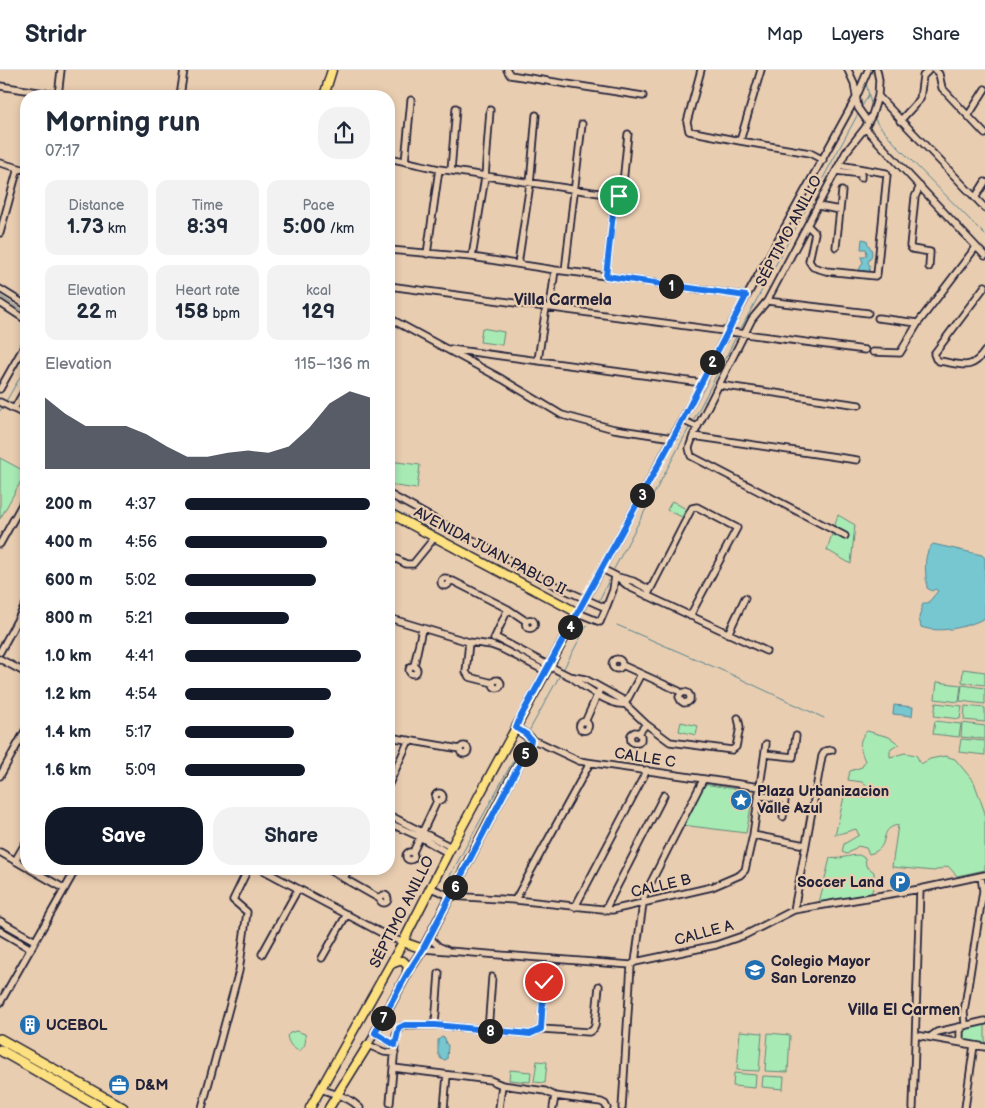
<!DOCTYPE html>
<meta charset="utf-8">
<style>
body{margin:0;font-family:"Balsamiq Sans",sans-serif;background:#f2f2f3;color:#1f2937;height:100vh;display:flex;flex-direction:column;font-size:19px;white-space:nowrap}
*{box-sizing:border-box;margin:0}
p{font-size:16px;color:#747a83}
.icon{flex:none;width:28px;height:28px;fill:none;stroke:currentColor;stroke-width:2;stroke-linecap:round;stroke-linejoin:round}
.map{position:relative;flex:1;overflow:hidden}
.panel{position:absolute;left:20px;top:20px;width:375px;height:785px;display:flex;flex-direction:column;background:#fff;border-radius:20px;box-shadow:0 2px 8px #0003}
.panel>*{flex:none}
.pin{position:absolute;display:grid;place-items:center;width:42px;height:42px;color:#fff;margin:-21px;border:2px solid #fff;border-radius:50%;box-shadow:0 1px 5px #0007}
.km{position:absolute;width:25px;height:25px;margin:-12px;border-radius:50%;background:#222;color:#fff;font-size:14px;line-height:25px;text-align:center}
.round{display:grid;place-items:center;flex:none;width:52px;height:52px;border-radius:20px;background:#f2f2f3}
.overview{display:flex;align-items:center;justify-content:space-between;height:85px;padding:0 25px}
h1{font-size:28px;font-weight:700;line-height:38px}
.stats{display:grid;grid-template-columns:repeat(3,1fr);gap:8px;height:85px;padding:5px 25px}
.stats div{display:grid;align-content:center;border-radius:12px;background:#f2f2f3;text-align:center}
.stats b{font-size:21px;font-weight:700}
.stats small{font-size:14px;font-weight:400}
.stats p{font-size:14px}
.chart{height:140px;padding:10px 25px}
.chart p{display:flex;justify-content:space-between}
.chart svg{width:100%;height:90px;margin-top:5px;fill:#111827;opacity:.7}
.cta{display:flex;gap:10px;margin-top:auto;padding:10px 25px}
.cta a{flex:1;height:58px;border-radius:20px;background:#111827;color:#fff;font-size:20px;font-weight:700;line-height:58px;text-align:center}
.cta a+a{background:#f2f2f3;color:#1f2937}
ul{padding:0 25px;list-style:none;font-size:16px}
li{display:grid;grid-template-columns:80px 60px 1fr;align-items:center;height:38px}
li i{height:12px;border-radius:6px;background:#111827}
header{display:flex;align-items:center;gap:30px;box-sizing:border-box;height:70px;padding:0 25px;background:#fff;border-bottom:1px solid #e0e1e3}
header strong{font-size:24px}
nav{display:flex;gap:28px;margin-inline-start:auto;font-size:18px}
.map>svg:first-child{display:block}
.green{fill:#a8eab4;stroke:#658678}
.water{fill:#76c7d0;stroke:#548594}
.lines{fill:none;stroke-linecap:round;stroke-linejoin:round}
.stream{stroke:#548594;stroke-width:1}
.minor-casing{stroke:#22223b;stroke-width:9}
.major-casing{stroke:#22223b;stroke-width:11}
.highway-casing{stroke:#22223b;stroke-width:12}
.minor{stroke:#e9cdb0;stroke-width:5.5}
.major{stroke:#fde080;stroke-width:8}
.highway{stroke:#fde080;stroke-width:9}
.route-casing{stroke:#fff;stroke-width:10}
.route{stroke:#1a73e8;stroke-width:6}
.labels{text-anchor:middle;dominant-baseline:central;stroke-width:4.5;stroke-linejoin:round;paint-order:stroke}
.street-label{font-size:15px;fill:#22223b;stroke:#e9cdb0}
.poi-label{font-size:15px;font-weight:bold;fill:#22223b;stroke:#e9cdb0;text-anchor:start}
.neighbourhood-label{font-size:16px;font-weight:bold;fill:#22223b;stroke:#e9cdb0}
</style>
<header>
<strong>Stridr</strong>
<nav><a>Map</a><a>Layers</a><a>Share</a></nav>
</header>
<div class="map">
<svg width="985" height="1038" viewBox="0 0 985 1038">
<rect width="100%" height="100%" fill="#e9cdb0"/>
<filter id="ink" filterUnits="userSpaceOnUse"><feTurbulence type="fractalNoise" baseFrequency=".02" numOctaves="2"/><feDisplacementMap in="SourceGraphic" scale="10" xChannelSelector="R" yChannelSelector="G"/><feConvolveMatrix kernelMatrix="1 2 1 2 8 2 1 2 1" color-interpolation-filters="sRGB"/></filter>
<g filter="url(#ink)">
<!-- green -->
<path class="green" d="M482 258 504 262 502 275 480 272Z
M0 388 26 402 0 449Z
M389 391 420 395 417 419 389 415Z
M672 431 686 439 682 447 667 440Z
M838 445 855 455 851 494 827 480Z
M963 599 985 602V615L962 612Z
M937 612 961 615 959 632 935 629Z
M962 615 985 618V634L960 631Z
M936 633 962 636 960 649 934 646Z
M965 636 985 638V652L964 650Z
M935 651 961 654 959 667 933 664Z
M681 652 698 656 696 665 679 661Z
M962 653 985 656V669L961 667Z
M867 661 889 667 899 674 890 680V687L905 683 916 685 921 694 930 689 945 686 955 689 974 712 985 743V800L957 806 948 796 934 801 892 797 898 755C876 759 893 778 869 784L866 778 858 776 847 784 842 782 844 774 859 765 856 759 835 765 845 723 864 728 872 721 862 712 848 710 850 701 862 697 865 691C860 679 857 671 867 661Z
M961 669 985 671V685L959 682Z
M704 714 749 721 753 727 746 763 682 755Z
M859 785 865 788 866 796 874 802V808L870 810 862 808 860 814 869 815 873 819 870 825 819 833 830 788C838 790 849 785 859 785Z
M985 953V974L966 971 964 969 963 961 966 958Z
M296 961 305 964C306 972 306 976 299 981 291 977 289 974 287 966L290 963Z
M740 961 762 963 759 1001 737 1000Z
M768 963 790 965 788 1002 765 1001Z
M537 991 547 992 545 1013 534 1012Z
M510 1000 531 1002 530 1012 509 1010Z
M734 1003 756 1005 755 1018 733 1016Z
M763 1006 784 1007 783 1019 762 1017Z"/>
<!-- water -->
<path class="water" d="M862 169 867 170C867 175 872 177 872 183 872 188 869 188 868 193L870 195 869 202 859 200 863 192 861 187H865L867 184 866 179H861Z
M933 474 982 485 985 488V548C968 557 940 564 921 557L919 548 923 533H928L938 521 935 519 932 521 927 518C926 504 922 484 933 474Z
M894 635 913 637 912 646 893 644Z
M442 967 445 968 446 974 448 975 447 989 445 990 441 989 438 983V970Z"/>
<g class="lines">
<!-- stream -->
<path class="stream" d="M866 13 872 38
M861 38 869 24
M874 47 877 53 899 78 985 165
M0 226 26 243
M739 262 858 44
M5 333 26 297
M0 341 3 336
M692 353 737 265
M389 437 543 520
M614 499 690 356
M599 531 609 510
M617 555 728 603 824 648
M563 600 587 555
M528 663 560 605
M446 813 525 669"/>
<!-- minor casing -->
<g class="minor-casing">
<path id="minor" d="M507 0 510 5 643 26
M701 0 687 52 689 61 740 71 810 83 823 90
M848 0 854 13 858 38 868 52
M935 0 939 4 942 18 985 64
M0 16 64 26
M58 26 61 0
M180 26 184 0
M878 26 985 138
M968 46 985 19
M900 51 920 29 923 6 929 0
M865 58 985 186
M740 71 761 0
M389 88 439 99 619 126 622 123 628 64
M405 92 411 30
M0 93 26 100
M451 101 456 38
M836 101 861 104V108
M920 116 915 127 910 176 912 179 930 182 929 197
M975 128 985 112
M818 136 840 140 836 177
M840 140 842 121
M808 156 815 163 809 191 813 197 826 201 875 206 877 204 887 105 886 103 839 95
M0 163 18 98
M389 180 472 187 555 200 606 206 747 226
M427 184 439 99
M472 187 485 107 490 40
M518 194 530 114 536 45
M565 201 582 54
M606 206 615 126
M389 216 865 280
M985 216 934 284 936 289 939 291C961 294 971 302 985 281
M0 219 26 235
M767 231 868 243
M0 233 26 250
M550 237 555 200
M389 248 502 309 562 345 614 359 673 368
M878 248 918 253
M450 279 702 313
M873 282 900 283 918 253 976 177
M538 290 546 237
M719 315 859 335
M0 319 26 273
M0 332 26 345
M14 339 26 318
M682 350 697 357
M693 366 857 390
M389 424 556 516 606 538 613 520 615 506
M845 466 691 386 689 378 693 366 752 249 767 231 846 82 865 58 872 45 878 26 879 10 877 0
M0 474 26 427
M389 485 406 494H413L435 467
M602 499 616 506 629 517 766 581
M618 507 633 511 650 520
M441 512a4 4 0 1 1 8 0a4 4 0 1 1-8 0Z
M449 512 453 511 508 539 526 551
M647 526 692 438 697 437 737 458 690 546
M606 538 600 552 578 543 702 313 728 260 856 28 868 0
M389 548 469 572 491 575 502 579 545 601
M525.5 554a4.5 4.5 0 1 1 9 0a4.5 4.5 0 1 1-9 0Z
M728 564 745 528
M495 567 559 601 569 606 585 609 623 630 625 634 646 654 670 672 732 680 736 677 740 657 738 648
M494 569 508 539
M469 572 466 602 469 607 493 613
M0 582 26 534
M612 594a5 5 0 1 1 10 0a5 5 0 1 1-10 0Z
M0 589 26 603
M622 595 679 621 681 624 684 622 688 623 690 626V630L688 632 684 633 681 631 679 627 681 624
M409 600a4 4 0 1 1 8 0a4 4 0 1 1-8 0Z
M414 596 422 559
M570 606C581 615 612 637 625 634
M493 614a4 4 0 1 1 8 0a4 4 0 1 1-8 0Z
M625 634 641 604
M579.5 656a4.5 4.5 0 1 1 9 0a4.5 4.5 0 1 1-9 0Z
M585 652 599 621
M639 663 641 666V670L638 673H634L631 671C630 666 630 664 635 662L639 663 646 654
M389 667 460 679
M530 668 531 670 541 673 579 691 760 717
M460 680a4 4 0 1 1 8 0a4 4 0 1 1-8 0Z
M765 684 793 687 796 666
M0 706 26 659
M389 714 409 670
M435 727a4 4 0 1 1 8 0a4 4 0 1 1-8 0Z
M758 725 785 730 783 747
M389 745 451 777
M389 753 420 767 448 783
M753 765 805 775
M406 786a4 4 0 1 1 8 0a4 4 0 1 1-8 0Z
M0 782 26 797
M413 782 437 731
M15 791 26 772
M30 799 65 819
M261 799 391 868 403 872
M327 799 380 829
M344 808 349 799
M431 818 450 826 515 830 612 840 712 817 740 805 745 800 753 765 766 674
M380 829a4 4 0 1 1 8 0a4 4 0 1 1-8 0Z
M515 830 590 693
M575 837 647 700
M605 840 664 725
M794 840 822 686 825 681 832 680
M0 851 35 871
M0 861 31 879
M429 867 438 876 447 880
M423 879 631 895 635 892 716 875 745 865 794 840 920 819 985 805
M262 884 298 819
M322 888 347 844
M635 892 644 826 703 710
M0 933 76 799
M435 955 439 903
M541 959 544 912
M488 961 492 907
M916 965 985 977
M930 967 937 962 985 951
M966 974 960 969V961L965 954 964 942 983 821 981 806
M395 983 384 982 368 975 375 963 395 975
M394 998 490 1010 502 1015 545 1021 555 1026 601 1032 605 1034 607 1038
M321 1019C338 1026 346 1025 360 1038
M390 1033 396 965 402 956 435 955 530 964 541 959 589 962 593 960 595 956 599 916
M202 1038 239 901 247 842 233 830 248 799
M444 1038 447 1005
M499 1038 502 1015
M553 1038 555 1026
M622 1038 631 895
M913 1038 920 819
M965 1038 974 975"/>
</g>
<!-- major casing -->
<g class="major-casing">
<path id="major" d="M324 26 332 0
M516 658 530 668
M403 872 423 879
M391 894 399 891H403L408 896 407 902
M375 963 407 904 423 879 531 670
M310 1038 403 872 448 783 578 543 389 443
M329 1038 368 975"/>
</g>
<!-- highway casing -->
<g class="highway-casing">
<path id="highway" d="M0 969 123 1038
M0 980 102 1038"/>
</g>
<!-- minor -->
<use href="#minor" class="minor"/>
<!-- major -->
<use href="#major" class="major"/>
<!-- highway -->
<use href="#highway" class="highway"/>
</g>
</g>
<g class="lines" filter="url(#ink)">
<!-- route casing -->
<g class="route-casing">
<path id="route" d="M544 912 541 959 530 964 435 955H405L399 958 398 962 395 975 375 963 407 904 423 879 530 674 531 670 526 664 516 658 520 648 673 368 746 226 606 206 615 126H619"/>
</g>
<!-- route -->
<use href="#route" class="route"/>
</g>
<!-- icons -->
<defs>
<g id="sight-disc" transform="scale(1.125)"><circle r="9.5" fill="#1f6fb2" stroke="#e9cdb0"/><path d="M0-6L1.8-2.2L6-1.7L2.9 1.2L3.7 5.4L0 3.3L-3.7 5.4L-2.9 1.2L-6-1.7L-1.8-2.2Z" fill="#fff"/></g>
<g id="parking-disc" transform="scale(1.125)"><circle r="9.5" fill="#1f6fb2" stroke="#e9cdb0"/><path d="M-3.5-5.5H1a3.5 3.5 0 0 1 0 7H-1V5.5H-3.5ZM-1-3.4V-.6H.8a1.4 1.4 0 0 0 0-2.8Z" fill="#fff"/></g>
<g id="school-disc" transform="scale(1.125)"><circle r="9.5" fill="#1f6fb2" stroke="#e9cdb0"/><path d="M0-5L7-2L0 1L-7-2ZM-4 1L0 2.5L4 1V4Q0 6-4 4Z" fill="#fff"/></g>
<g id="building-disc" transform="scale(1.125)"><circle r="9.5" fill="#1f6fb2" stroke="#e9cdb0"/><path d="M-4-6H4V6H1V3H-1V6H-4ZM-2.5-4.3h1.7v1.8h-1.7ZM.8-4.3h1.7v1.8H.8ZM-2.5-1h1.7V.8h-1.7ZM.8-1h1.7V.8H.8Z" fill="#fff"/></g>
<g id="office-disc" transform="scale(1.125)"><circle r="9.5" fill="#1f6fb2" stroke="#e9cdb0"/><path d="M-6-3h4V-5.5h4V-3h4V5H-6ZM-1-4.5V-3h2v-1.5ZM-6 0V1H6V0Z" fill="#fff"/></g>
</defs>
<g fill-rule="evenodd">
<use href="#sight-disc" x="741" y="730"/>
<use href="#parking-disc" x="900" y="812"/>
<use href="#school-disc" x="755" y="900"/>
<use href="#building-disc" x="30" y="955"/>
<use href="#office-disc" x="119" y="1015"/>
</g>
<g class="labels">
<!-- street labels -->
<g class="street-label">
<text transform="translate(789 161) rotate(-62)">SÉPTIMO ANILLO</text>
<text transform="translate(490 481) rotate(28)">AVENIDA JUAN PABLO II</text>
<text transform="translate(645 688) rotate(9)">CALLE C</text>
<text transform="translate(661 816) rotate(-13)">CALLE B</text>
<text transform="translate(402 842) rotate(-63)">SÉPTIMO ANILLO</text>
<text transform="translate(704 863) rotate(-15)">CALLE A</text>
</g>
<!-- poi labels -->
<g class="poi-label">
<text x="757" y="721">Plaza Urbanizacion<tspan x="757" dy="17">Valle Azul</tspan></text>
<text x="884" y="812" text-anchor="end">Soccer Land</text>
<text x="771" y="891">Colegio Mayor<tspan x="771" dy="17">San Lorenzo</tspan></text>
<text x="46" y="955">UCEBOL</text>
<text x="135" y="1015">D&amp;M</text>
</g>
<!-- neighbourhood labels -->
<g class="neighbourhood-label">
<text x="563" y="230">Villa Carmela</text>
<text x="904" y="940">Villa El Carmen</text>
</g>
</g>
</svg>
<div class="pin" style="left:619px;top:126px;background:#1e9e55"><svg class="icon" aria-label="arrive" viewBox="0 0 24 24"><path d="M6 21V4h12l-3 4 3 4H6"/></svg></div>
<div class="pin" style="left:544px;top:912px;background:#d93025"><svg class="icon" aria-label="check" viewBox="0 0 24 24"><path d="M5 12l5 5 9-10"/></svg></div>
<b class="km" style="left:671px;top:216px">1</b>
<b class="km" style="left:712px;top:292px">2</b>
<b class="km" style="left:642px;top:425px">3</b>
<b class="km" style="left:570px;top:557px">4</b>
<b class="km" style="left:525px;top:684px">5</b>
<b class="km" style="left:455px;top:817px">6</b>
<b class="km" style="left:383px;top:948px">7</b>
<b class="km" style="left:490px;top:961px">8</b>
<section class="panel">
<div class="overview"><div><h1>Morning run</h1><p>07:17</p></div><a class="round"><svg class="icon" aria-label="share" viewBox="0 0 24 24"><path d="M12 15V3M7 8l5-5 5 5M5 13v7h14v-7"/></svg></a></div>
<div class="stats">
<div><p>Distance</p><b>1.73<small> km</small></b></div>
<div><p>Time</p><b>8:39</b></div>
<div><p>Pace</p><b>5:00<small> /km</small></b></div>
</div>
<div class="stats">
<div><p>Elevation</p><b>22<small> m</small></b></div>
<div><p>Heart rate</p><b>158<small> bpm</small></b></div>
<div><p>kcal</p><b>129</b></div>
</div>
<div class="chart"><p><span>Elevation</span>115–136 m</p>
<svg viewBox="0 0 160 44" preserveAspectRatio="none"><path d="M0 44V9L10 17L20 23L30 23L40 23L50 27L60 33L70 38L80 38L90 36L100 35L110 36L120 33L130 24L140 12L150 6L160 9V44z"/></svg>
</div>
<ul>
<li><b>200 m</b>4:37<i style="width:100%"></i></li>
<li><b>400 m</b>4:56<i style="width:77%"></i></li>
<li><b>600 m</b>5:02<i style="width:71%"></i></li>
<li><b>800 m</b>5:21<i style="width:56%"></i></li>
<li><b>1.0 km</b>4:41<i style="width:95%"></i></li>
<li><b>1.2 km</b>4:54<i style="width:79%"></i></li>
<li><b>1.4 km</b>5:17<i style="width:59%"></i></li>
<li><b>1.6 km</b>5:09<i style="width:65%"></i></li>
</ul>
<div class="cta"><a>Save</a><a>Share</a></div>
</section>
</div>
